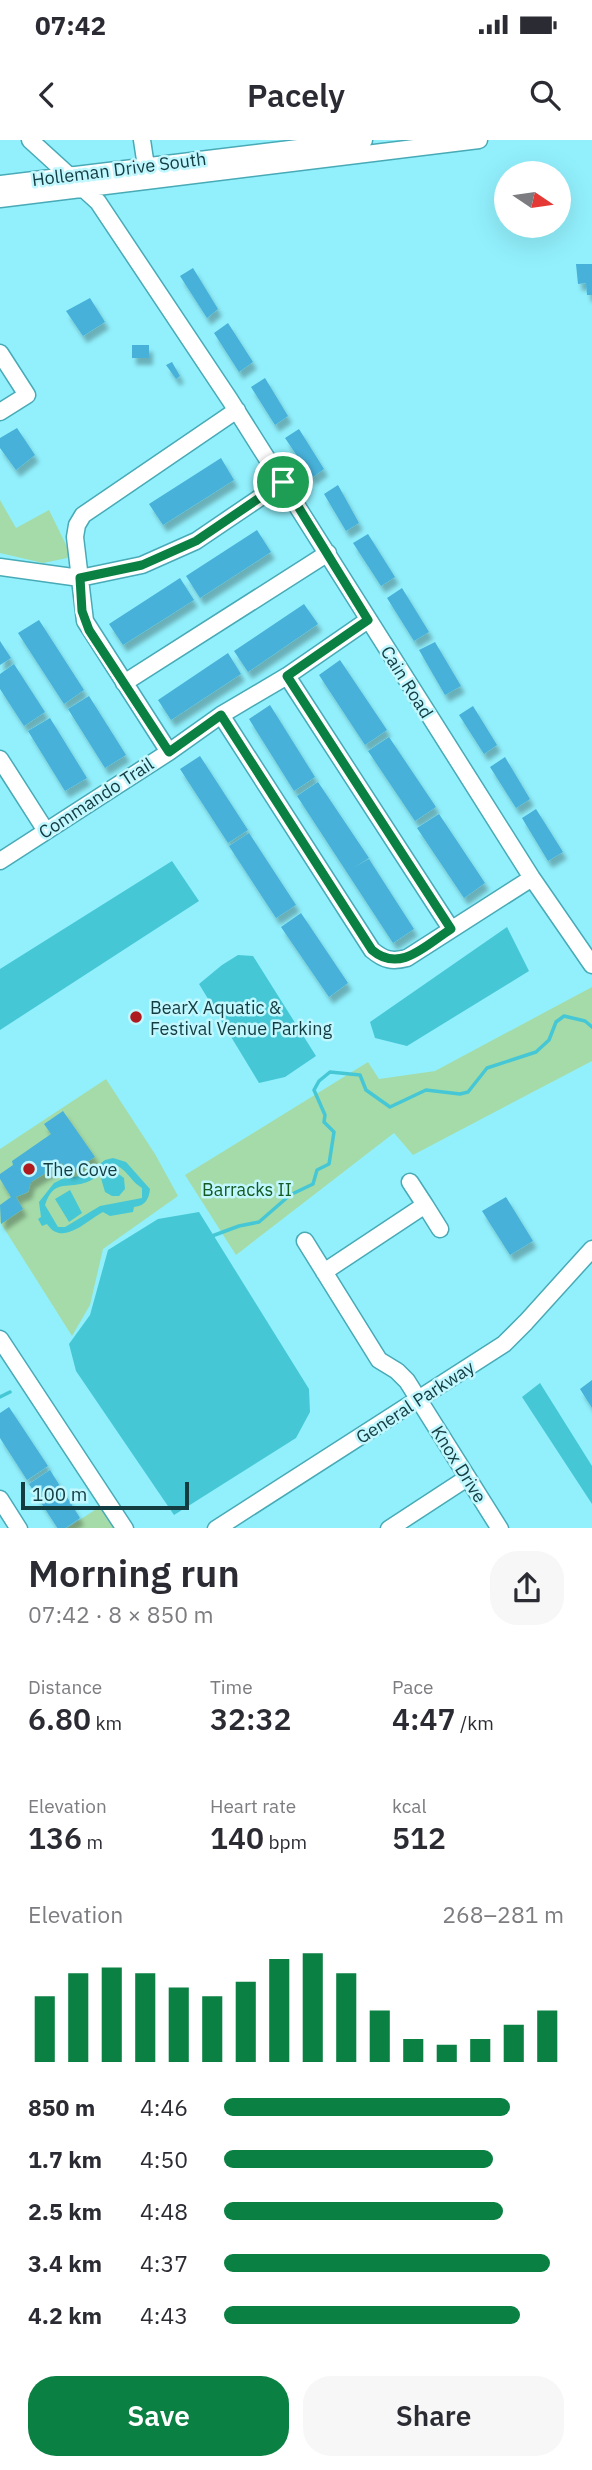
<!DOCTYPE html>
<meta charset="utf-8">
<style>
body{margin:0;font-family:"IBM Plex Sans",sans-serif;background:#f7f7f7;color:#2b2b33;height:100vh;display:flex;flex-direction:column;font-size:26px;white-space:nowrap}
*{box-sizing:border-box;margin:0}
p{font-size:23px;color:#7c7c81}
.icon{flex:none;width:38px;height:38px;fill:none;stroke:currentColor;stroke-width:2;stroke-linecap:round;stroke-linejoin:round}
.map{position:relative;height:1388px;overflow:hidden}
.side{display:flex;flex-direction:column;background:#fff;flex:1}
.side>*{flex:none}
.needle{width:46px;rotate:103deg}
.controls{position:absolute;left:494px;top:21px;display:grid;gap:14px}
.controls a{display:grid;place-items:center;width:77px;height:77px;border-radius:50%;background:#fff;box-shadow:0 7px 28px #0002;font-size:35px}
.scale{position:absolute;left:21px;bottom:18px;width:168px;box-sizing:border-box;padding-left:7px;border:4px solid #133c41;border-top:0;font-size:19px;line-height:24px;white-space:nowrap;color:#133c41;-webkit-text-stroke:5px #c1f7fe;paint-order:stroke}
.pin{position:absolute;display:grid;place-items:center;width:60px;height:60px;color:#fff;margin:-30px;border:4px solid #fff;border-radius:50%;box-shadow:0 2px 7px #0007}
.round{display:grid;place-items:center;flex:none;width:74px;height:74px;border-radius:28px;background:#f7f7f7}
.overview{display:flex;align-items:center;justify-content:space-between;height:119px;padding:0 28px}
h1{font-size:38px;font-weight:600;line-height:52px}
.metrics{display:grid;grid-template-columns:repeat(3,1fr);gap:10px;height:119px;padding:7px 28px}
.metrics div{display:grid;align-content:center}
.metrics b{font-size:30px;font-weight:600}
.metrics small{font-size:19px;font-weight:400}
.metrics p{font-size:19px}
.chart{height:196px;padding:14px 28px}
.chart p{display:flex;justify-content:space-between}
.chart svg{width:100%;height:126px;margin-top:7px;stroke:#0b8043;stroke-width:6}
.primary-button{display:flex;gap:14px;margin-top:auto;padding:14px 28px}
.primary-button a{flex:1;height:80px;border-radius:28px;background:#0b8043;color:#fff;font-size:28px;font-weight:600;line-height:80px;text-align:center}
.primary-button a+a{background:#f7f7f7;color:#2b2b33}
ul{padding:0 28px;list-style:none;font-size:23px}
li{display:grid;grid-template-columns:112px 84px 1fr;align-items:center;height:52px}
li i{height:18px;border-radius:9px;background:#0b8043}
.status{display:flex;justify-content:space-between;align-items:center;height:49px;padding:0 35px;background:#fff;direction:ltr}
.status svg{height:19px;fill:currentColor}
header{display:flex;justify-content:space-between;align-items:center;height:91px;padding:0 28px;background:#fff;font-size:32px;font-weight:600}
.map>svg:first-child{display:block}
.green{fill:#a5dba8}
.water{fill:#46c7d6;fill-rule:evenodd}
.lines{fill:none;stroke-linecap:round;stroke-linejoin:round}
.stream{stroke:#46c7d6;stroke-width:3.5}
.building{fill:#46b1d9;filter:url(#shadow)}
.minor-casing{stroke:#48aab6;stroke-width:19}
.minor{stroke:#fff;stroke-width:16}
.route-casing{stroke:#fff;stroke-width:14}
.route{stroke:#0b8043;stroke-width:9}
.poi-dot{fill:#ad1b1f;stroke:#c1f7fe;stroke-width:2.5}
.labels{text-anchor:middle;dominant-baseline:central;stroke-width:5;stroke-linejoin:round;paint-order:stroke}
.street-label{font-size:18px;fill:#133c41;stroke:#c1f7fe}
.poi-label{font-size:18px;fill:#133c41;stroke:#c1f7fe;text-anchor:start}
.park-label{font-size:18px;fill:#135b21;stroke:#c1f7fe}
</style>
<div class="status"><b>07:42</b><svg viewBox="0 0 49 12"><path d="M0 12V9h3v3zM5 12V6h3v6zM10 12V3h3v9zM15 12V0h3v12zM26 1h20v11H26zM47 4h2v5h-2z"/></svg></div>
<header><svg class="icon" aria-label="back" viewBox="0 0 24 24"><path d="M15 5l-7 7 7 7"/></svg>Pacely<svg class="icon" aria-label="search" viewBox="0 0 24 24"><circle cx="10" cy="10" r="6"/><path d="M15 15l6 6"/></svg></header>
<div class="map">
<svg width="592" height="1389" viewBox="0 0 592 1389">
<defs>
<filter id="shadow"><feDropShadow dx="4" dy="7" stdDeviation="2" flood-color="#0004"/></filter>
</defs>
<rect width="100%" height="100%" fill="#91f0fc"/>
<!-- green -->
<path class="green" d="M0 360 16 388 49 370 72 417 43 423 0 413Z
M592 847V921L413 1015 394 993 236 1115 185 1035 368 922 379 939 435 931Z
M106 939 155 1014 178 1056 103 1109 90 1165 72 1196 0 1082V1009Z
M107 1362 125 1389H66Z"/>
<!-- water -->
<path class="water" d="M172 721 199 761 0 890V829Z
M507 787 529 831 407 906 375 898 370 882Z
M238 815 253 816 316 916 285 937 259 943 199 844 222 825Z
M113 1018 126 1022 150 1049C149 1059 145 1066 134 1067L133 1072 110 1076 103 1072C86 1081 62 1107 47 1084L42 1086 38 1079 41 1077 39 1062 54 1043 62 1039 85 1035 95 1024 97 1026 105 1020ZM112 1024C126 1027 130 1041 142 1048V1058L100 1066 65 1087H58L45 1065C54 1039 65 1049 84 1043 89 1042 95 1038 100 1035L105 1052 112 1056H119L125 1049 124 1038 116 1032 105 1031 107 1025Z
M70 1050 82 1073 69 1082 55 1059Z
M199 1072 309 1249 310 1272 296 1298 174 1375 76 1231 69 1204 90 1175 108 1110 158 1079Z
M540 1243 592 1326V1364L522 1257Z"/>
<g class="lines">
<!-- stream -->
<path class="stream" d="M212 1096 239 1086 259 1082 290 1055 313 1044 317 1030 329 1024 334 992 324 982 325 975 314 950 319 941 330 932 360 935 366 950 390 967 426 950 460 954 468 952 487 928 536 912 549 900 556 882 564 876 585 881 592 887
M0 1257 10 1252"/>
</g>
<!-- building -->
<path class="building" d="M576 124H592V155H587L586 143 578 144Z
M193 128 218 169 207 178 180 136Z
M90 158 105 182 83 196 66 171Z
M228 183 253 222 239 232 214 193Z
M132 205H149V218H132Z
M172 222 180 236 176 239 166 225Z
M265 238 288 276 275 285 251 247Z
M17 288 35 315 16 330 0 308V298Z
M299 289 324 329 312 338 285 298Z
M221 318 234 340 163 385 149 364Z
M338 345 359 383 346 391 324 354Z
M257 390 271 412 200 458 186 436Z
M368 394 395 437 381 446 353 403Z
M180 438 194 460 123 505 109 484Z
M402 448 429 492 414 501 387 458Z
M304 464 318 484 248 532 234 511Z
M39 480 84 550 64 564 18 493Z
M0 501 11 518 0 525Z
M435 502 461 546 445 555 419 510Z
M228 513 241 534 171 580 158 560Z
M340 520 387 590 365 605 319 535Z
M14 524 45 572 24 586 0 549V534Z
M89 556 126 615 105 628 68 569Z
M270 565 315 637 294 651 249 579Z
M473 566 497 605 484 614 459 575Z
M50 578 87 638 65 651 28 591Z
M389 597 436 667 415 681 368 611Z
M200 616 248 690 228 703 180 629Z
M505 617 530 659 516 668 490 627Z
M318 642 369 718 353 728 369 719 414 789 393 803 297 656Z
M536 669 563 712 548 721 522 678Z
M439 674 485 743 464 758 417 688Z
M249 693 296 765 276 778 229 706Z
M301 773 348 843 329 857 281 787Z
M63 971 95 1017 69 1033 62 1023 31 1042 28 1052 16 1057 23 1069 1 1084 0 1065 11 1057 0 1039V1034L13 1025 12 1021 51 994 44 984Z
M506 1057 533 1101 510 1115 482 1071Z
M592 1240V1268L580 1249Z
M9 1267 48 1326 27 1340 0 1298V1273Z
M50 1330 80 1378 64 1389H58L29 1344Z"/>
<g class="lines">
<!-- minor casing -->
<g class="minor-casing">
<path id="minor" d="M30 0 98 62 230 260 532 738 592 825
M142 0 147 33
M0 44 364 0
M0 59 479 0
M0 213 27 255 0 272
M0 427 80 438 142 425 196 401 283 342
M287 536 451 789
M124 543 328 413
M221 575 372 810C384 820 392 822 407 818L532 738
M169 612 85 481 75 397 77 385 83 375 237 270
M0 619 46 691
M0 721 169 612 221 575 287 536 368 480
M425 1065 440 1089
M305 1101 379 1220 397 1231 407 1241 500 1389
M324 1132 425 1065 410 1042
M0 1199 125 1389
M0 1359 19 1389
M216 1389 504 1204 526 1182 592 1109
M389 1389 467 1338"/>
</g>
<!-- minor -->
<use href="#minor" class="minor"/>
</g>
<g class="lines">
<!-- route casing -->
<g class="route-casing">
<path id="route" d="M283 342 368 480 287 536 451 789C426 805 400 834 372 810L221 575 169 612 89 490 82 471 80 438 142 425 196 401Z"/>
</g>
<!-- route -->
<use href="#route" class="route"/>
</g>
<!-- markers -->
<g class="poi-dot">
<circle cx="136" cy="877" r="7"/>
<circle cx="29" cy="1029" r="7"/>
</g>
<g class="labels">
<!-- street labels -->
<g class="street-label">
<text transform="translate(119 29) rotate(-7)">Holleman Drive South</text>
<text transform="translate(407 542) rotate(58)">Cain Road</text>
<text transform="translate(96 658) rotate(-33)">Commando Trail</text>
<text transform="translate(415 1262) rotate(-33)">General Parkway</text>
<text transform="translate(459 1324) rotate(58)">Knox Drive</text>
</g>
<!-- poi labels -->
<g class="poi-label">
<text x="150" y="867">BearX Aquatic &amp;<tspan x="150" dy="21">Festival Venue Parking</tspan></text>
<text x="43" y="1029">The Cove</text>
</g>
<!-- park labels -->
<g class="park-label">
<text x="247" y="1049">Barracks II</text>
</g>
</g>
</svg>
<div class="controls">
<a><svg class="needle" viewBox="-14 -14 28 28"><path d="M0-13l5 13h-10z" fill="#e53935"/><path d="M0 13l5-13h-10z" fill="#7c7c81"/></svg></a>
</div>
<div class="scale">100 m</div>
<div class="pin" style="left:283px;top:342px;background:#1e9e55"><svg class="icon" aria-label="arrive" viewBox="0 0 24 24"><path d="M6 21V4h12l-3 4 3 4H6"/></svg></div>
</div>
<section class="side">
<div class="overview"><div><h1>Morning run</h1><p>07:42 · 8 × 850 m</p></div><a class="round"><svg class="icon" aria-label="share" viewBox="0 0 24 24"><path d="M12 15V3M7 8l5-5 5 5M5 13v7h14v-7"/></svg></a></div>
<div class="metrics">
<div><p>Distance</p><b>6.80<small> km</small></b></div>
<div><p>Time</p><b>32:32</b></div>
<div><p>Pace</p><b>4:47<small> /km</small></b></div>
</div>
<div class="metrics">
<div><p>Elevation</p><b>136<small> m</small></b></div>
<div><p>Heart rate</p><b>140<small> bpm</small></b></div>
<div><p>kcal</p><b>512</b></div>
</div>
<div class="chart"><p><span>Elevation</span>268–281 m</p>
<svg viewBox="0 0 160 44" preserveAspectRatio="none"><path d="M5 44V21M15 44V13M25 44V11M35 44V13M45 44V18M55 44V21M65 44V16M75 44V8M85 44V6M95 44V13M105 44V26M115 44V36M125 44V38M135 44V36M145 44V31M155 44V26"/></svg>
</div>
<ul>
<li><b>850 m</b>4:46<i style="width:84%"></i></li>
<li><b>1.7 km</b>4:50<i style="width:79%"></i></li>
<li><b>2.5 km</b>4:48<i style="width:82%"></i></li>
<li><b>3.4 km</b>4:37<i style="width:96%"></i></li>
<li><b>4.2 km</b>4:43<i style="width:87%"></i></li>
</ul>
<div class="primary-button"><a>Save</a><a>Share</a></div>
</section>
